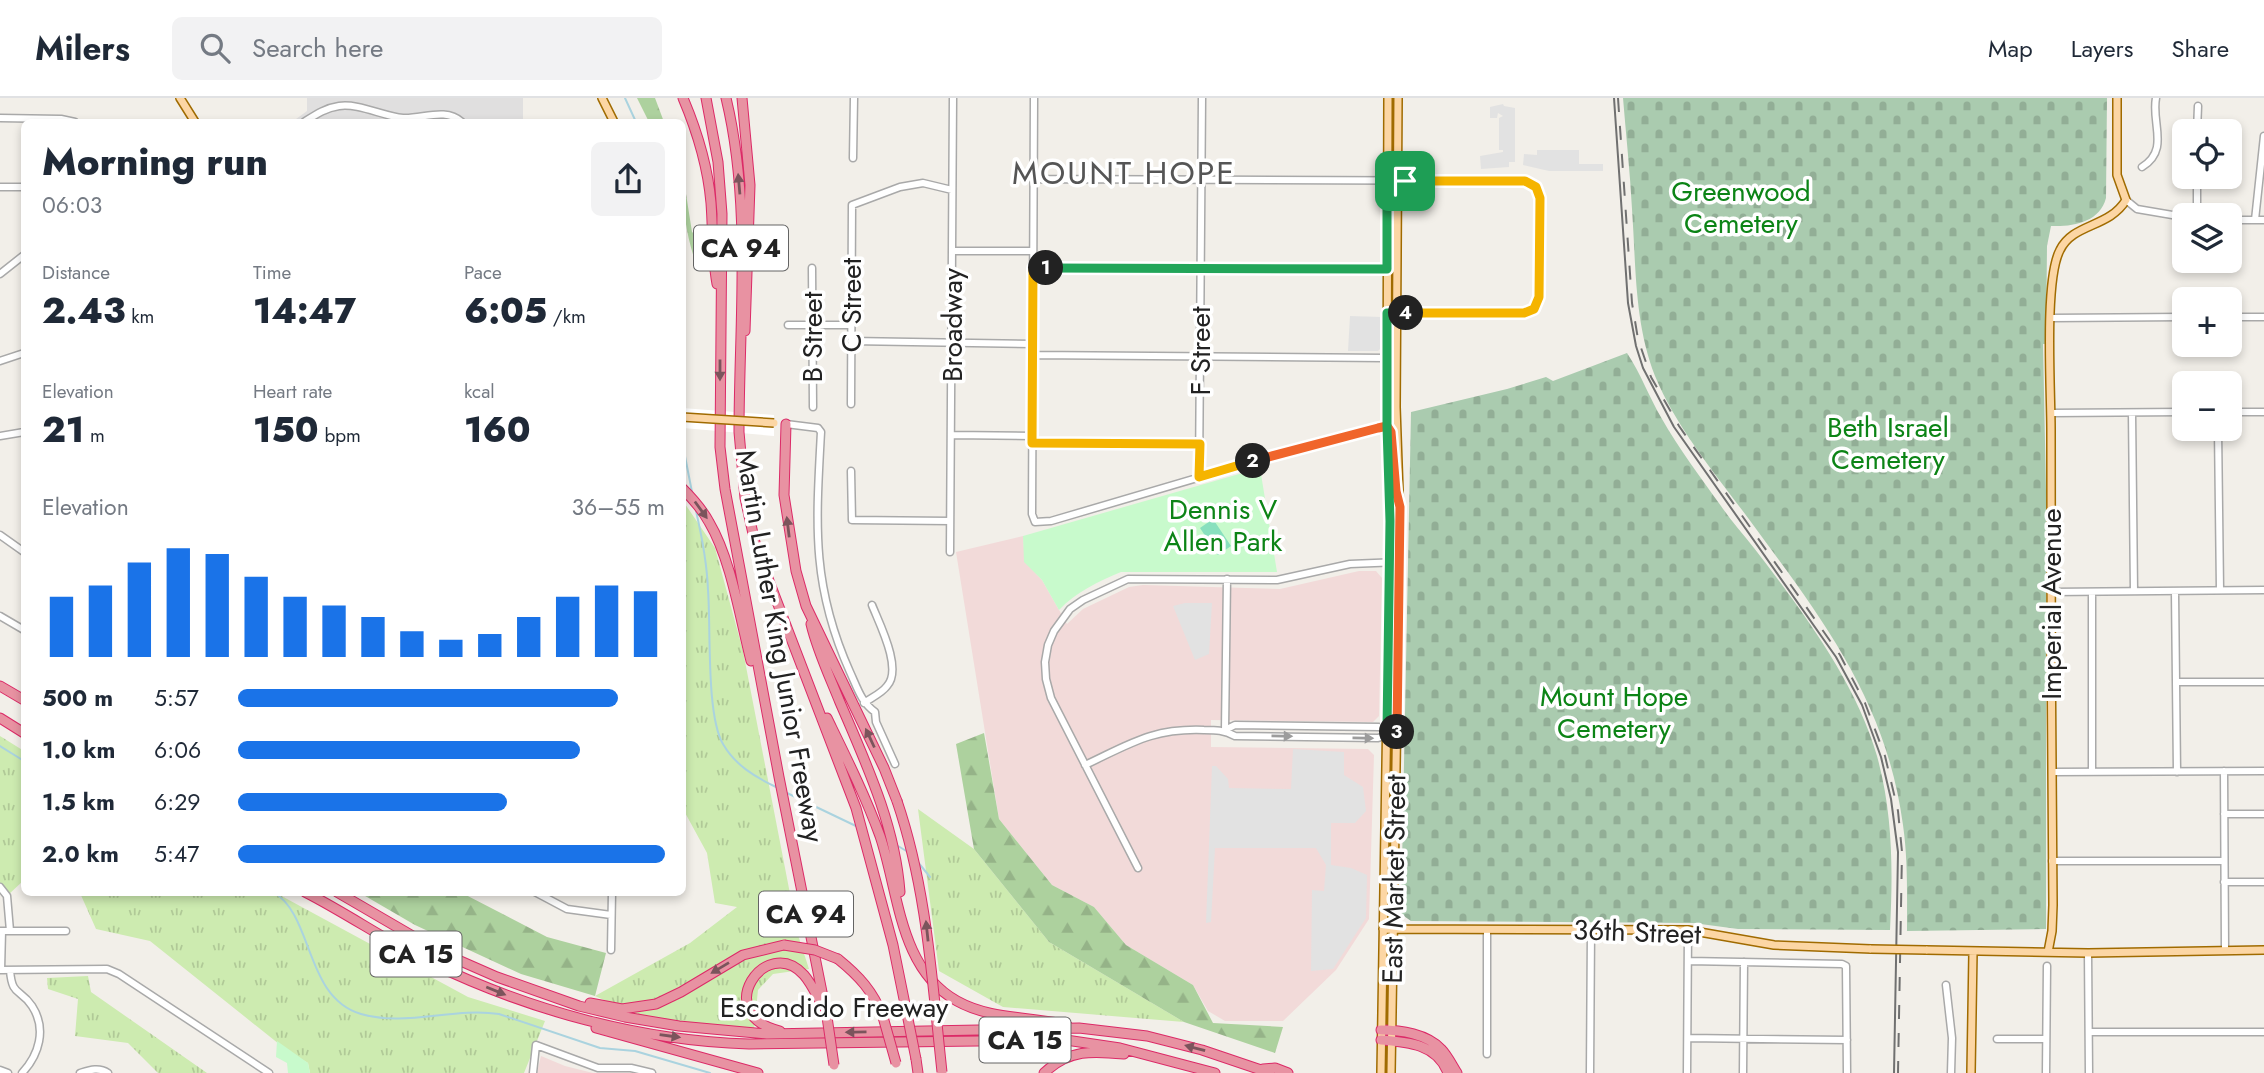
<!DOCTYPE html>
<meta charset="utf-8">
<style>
body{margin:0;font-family:Jost,sans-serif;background:#f2f2f3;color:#1f2937;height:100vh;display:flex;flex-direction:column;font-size:26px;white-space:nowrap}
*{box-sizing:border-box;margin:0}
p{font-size:23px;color:#747a83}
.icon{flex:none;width:38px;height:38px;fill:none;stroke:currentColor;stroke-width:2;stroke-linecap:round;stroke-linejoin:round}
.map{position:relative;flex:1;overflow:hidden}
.drawer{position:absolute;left:21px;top:21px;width:665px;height:777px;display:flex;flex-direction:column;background:#fff;border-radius:10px;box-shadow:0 4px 10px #0003}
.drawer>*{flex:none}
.controls{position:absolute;left:2172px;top:21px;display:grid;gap:14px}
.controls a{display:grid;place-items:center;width:70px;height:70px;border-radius:10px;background:#fff;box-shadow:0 4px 10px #0003;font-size:35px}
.pin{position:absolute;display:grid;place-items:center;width:60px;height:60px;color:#fff;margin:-30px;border-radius:14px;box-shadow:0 4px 10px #0006}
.km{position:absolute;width:35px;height:35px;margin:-18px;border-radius:50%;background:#222;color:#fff;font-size:19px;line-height:35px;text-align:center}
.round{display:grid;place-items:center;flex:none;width:74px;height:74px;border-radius:10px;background:#f2f2f3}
.summary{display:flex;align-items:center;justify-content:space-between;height:119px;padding:0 21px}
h1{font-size:38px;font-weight:800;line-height:52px}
.figures{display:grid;grid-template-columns:repeat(3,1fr);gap:10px;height:119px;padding:7px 21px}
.figures div{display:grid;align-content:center}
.figures b{font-size:35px;font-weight:800}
.figures small{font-size:19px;font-weight:400}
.figures p{font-size:19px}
.chart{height:196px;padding:14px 21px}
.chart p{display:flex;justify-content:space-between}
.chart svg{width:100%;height:126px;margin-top:7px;stroke:#1a73e8;stroke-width:6}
ul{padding:0 21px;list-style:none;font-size:23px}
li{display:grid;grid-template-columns:112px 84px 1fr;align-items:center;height:52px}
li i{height:18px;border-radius:9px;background:#1a73e8}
header{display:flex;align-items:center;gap:42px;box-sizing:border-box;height:98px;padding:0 35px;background:#fff;border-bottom:2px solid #e0e1e3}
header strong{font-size:33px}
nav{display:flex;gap:38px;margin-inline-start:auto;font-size:24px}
.search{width:490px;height:63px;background:#f2f2f3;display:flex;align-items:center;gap:18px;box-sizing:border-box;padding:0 24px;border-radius:10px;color:#747a83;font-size:26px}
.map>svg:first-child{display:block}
.residential{fill:#e0dfdf}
.commercial{fill:#f2dad9}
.grass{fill:url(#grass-tufts)}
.forest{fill:url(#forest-firs)}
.cemetery{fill:url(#cemetery-stones)}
.park{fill:#c8facc}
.pitch{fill:#88e0be}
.parking{fill:#e2e2e2}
.pier{fill:#fff}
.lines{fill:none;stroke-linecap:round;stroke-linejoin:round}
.stream{stroke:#aad3df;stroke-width:2}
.minor-casing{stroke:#a9a9a9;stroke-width:9}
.major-casing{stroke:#a06b00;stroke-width:10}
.highway-casing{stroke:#dc2a67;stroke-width:11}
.minor{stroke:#fff;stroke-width:6}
.major{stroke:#fcd6a4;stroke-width:7}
.highway{stroke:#e892a2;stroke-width:9}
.tram{stroke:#707070;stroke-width:2}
.rail{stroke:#707070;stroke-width:2;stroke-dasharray:14 14;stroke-linecap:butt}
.major-bridge-casing{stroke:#a06b00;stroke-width:10;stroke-linecap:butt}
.highway-bridge-casing{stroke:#dc2a67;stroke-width:11;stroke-linecap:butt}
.major-bridge{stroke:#fcd6a4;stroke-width:7}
.highway-bridge{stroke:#e892a2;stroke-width:9}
.oneway{fill:#7b545c}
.oneway2{fill:#9c9c9c}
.split-1-casing{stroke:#fff;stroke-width:14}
.split-2-casing{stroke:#fff;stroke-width:14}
.split-3-casing{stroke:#fff;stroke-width:14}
.split-4-casing{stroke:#fff;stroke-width:14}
.split-5-casing{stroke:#fff;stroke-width:14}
.split-1{stroke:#22a559;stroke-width:9}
.split-2{stroke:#f5b400;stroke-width:9}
.split-3{stroke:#f0652b;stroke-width:9}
.split-4{stroke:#22a559;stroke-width:9}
.split-5{stroke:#f5b400;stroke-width:9}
.labels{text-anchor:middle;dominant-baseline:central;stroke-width:7;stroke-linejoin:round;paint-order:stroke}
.shield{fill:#fff;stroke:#646464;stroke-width:2}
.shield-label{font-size:26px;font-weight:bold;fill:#222}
.park-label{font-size:28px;fill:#0c8416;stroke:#fff}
.street-label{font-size:28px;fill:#222;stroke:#fff}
.quarter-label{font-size:32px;letter-spacing:2px;fill:#555;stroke:#fff}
</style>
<header>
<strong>Milers</strong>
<div class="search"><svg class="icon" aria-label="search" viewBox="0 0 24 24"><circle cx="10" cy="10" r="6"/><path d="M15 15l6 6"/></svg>Search here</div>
<nav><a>Map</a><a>Layers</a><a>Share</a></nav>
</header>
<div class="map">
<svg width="2264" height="975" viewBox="0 0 2264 975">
<defs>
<pattern id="grass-tufts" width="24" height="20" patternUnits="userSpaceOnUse" patternTransform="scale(1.75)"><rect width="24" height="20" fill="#cdebb0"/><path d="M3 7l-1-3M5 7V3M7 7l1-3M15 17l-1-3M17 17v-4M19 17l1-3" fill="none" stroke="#b0c997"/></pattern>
<pattern id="forest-firs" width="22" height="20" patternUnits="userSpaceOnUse" patternTransform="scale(1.75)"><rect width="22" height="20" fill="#add19e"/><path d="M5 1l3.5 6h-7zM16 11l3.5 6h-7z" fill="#95b388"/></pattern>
<pattern id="cemetery-stones" width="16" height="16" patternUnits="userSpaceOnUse" patternTransform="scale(1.75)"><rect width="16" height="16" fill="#aacbaf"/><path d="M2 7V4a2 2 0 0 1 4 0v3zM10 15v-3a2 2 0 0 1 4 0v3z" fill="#92ae96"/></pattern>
</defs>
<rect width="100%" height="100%" fill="#f2efe9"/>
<!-- residential -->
<path class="residential" d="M307 0H523V24H292L307 13Z"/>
<!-- commercial -->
<path class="commercial" d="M1023 438 1025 464 1042 482 1067 526 1083 511 1129 489 1143 487 1280 491 1359 473H1376L1382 480 1379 618 1373 624 1211 622V649L1368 651 1374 657 1369 821 1336 872 1283 923H1225L1208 913 1193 887 1126 847 1094 809 1052 787 999 721 956 454Z
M541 958 565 968 593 975H537Z"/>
<!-- grass -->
<path class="grass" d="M683 403 715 450 743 553 798 837 809 871 773 876 758 892 754 931 681 924 638 917 595 898 690 845 737 809 715 805 707 755 683 711Z
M0 638 24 653V782L7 798 0 789Z
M918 711 974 751 1049 844 1184 924 1003 909 939 873Z
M80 795H276L468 899 545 923 524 975H310L308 965 289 954 150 843 96 831Z
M88 878 91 894 207 975H158L128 945 75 938 78 901 48 891 47 880Z"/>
<!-- forest -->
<path class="forest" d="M637 0H655L664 24H649Z
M683 77 692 134 703 143V163L696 166C686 136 682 109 683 77Z
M984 635 999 721 1052 787 1094 809 1126 847 1193 887 1213 925 1283 929 1275 955 1184 924 1049 844 974 751 956 646Z
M360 795H462L547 839 606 855 595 898 521 876 415 827Z"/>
<!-- cemetery -->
<path class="cemetery" d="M1623 0H2107L2106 100C2100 124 2073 129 2051 128L2047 148 2046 246H2043L2046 393V831L1907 833C1907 798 1908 762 1903 727 1886 602 1823 522 1751 424 1717 378 1677 331 1655 278 1634 224 1636 167 1632 111 1630 74 1626 37 1623 0Z
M1627 255C1641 276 1649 299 1662 321 1679 351 1701 380 1721 408 1731 423 1743 436 1754 450 1801 511 1856 584 1877 658 1893 716 1893 773 1890 832L1738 831 1693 825 1411 823 1401 816 1411 314 1507 291 1546 279 1553 283Z"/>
<!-- park -->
<path class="park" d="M1260 370 1277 474H1121C1099 483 1076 494 1059 512L1042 482 1024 464 1023 438Z
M277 943 308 965 310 975H288L287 965 276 959Z"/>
<!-- pitch -->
<path class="pitch" d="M1213 421 1231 448 1218 457 1200 430Z"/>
<!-- parking -->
<path class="parking" d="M1503 6 1504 8 1515 10V64H1509V69L1481 71 1480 58 1503 54V52H1499V20L1503 18 1498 15 1497 20H1490V9Z
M1537 52H1579V66H1603V73H1549L1523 67 1524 56 1537 57Z
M1350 218 1381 219V250L1378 253H1348Z
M1185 505H1212L1209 556 1195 562 1173 508Z
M1293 651 1344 654V677L1363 689 1366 713 1355 725H1331V767L1351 770 1367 777 1366 820 1333 871 1311 873 1312 792 1324 793 1326 767 1316 750H1215L1211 824 1206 825 1212 668H1216L1228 681 1229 690 1291 691Z"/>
<!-- pier -->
<path class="pier" d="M682 310 774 317V338L683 330Z"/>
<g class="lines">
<!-- stream -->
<path class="stream" d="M625 0 636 24
M682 343 692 394
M696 413C702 439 707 465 708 492 711 530 706 617 723 646 735 667 755 679 776 689
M0 648 24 663
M787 695 858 729
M898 748 908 754
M917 763 930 779
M273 794C314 817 304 899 361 916 407 929 453 909 499 916L600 950 635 953 710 975"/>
<!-- minor casing -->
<g class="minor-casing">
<path id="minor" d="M1034 0 1032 416 1035 424 1051 423 1282 355 1387 329
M0 20 61 21 75 24
M304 24C315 17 325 10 339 8 358 5 383 18 403 20 423 21 445 9 462 24
M2197 33 2198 8
M853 60 854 0
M2142 69C2170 52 2151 25 2156 0
M1034 81 1525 83 1537 89 1540 100 1539 199 1534 211 1524 215H1392
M0 89H24
M2126 102 2137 111 2184 119
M2197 117V79
M2230 122H2264
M2255 122 2264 38
M952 153H1033
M812 170 813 309
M1033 170 1392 171
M0 176 24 157
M2230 219H2264
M2051 220 2184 219
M788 227H851
M851 243 1033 246
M1033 257 1386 260
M0 263 24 255
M851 306 852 107 900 89 923 85 952 92
M2230 314H2264
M2051 315 2184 314
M2132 315 2134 493
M786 326 818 330 821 334C816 426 811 487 850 574 857 589 861 604 875 614L876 624 895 666
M2218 331 2220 492
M951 337 1032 338
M0 338 24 334
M1032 345 1200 346
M851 373 852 422 950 423
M1199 379 1202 0
M0 437 24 454
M950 454 953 0
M2051 494 2264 492
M2092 494V674
M2175 494 2177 674
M0 518 24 532
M2176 584H2264
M864 605C871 600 882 595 887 588 903 571 879 525 872 507
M1225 632 1235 627 1379 629 1389 632
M1225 632 1227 481
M1085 667C1130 646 1152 630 1204 632 1216 632 1224 632 1235 638L1378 640 1397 634
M2224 673 2225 852
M2052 674 2264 673
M2224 716H2264
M2052 763H2224
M1138 770 1051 600 1046 581 1045 564 1048 547 1054 533 1070 511 1083 502 1128 481 1277 482 1350 466 1399 464
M2224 784H2264
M0 789 7 798 10 833
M535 794 567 811 611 817
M0 833H66
M611 852 612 794
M2088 855 2089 975
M1689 863 1842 866 1846 868 1847 975
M0 872 107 871 119 876 269 975
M1 872 2 833
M10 872C12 899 20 890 32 908 47 931 39 957 22 975
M1946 887 1952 940 1951 975
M2089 934H2264
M1688 940 1847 942
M1997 941H2046
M1487 956V832
M0 972 8 975
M80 975C90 972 99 969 108 975
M533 975 536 947 598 970H631L652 975
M1590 975 1591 832
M1687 975 1688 832
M1743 975 1744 864
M2046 975 2047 868"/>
</g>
<!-- major casing -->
<g class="major-casing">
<path id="major" d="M180 0 195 24
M602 0 614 24
M1383 831 1688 832 1774 847 1871 851
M1926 852 2088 855 2264 852
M2048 854 2052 833 2053 807C2051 648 2051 490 2051 331 2051 292 2044 182 2060 152 2073 125 2109 130 2126 102L2117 77V0
M1381 975 1390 423 1387 329 1388 0
M1391 975 1400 422 1396 309 1398 0
M1971 975 1973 854"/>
</g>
<!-- highway casing -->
<g class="highway-casing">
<path id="highway" d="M683 0C697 33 708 70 711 105 713 132 712 159 717 186
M706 0 718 64 722 116 720 349 725 391 779 679 827 919
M726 0C752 107 739 225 739 334L745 400 756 449 856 710 893 847 907 916
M742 0 750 87 745 233
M786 326 784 397 796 473 806 508 884 670 897 703
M682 390C692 400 702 411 709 424 731 461 740 520 751 563
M811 526C817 552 829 577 839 602 865 663 895 726 900 794
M0 588 24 602
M0 620 24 635
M827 620C846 659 865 697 880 738 899 794 899 871 957 903 991 922 1031 918 1067 927
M305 794C348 816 388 844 431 865 529 912 640 943 749 946L1066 942 1120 950 1215 975
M337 794 440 854 497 879 579 908 625 919 679 928 767 936 1079 930 1147 938 1202 952 1270 975
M838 861C859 878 873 893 883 919
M590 905 622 911 656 906 681 894 743 857 784 847
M596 930 758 975
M1381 932C1401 932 1427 936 1441 951 1447 957 1452 967 1457 975
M780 933C710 916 766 835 804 877 811 885 816 896 821 905
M1381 942C1408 944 1437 946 1448 975
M916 961 918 975
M1263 971 1275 970 1288 975
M1044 975C1069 951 1093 953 1124 956"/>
</g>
<!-- minor -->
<use href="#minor" class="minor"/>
<!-- major -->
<use href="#major" class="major"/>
<!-- highway -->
<use href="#highway" class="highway"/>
<!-- tram -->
<path class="tram" d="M1614 0 1628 205 1636 248 1643 270 1674 329 1836 559 1862 607 1881 659 1891 701 1898 754 1894 975"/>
<!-- rail -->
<path class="rail" d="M1618 0 1632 205 1638 241 1651 279 1679 328 1840 557 1865 605 1885 658 1898 713 1902 754 1898 975"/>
<!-- major-bridge casing -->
<g class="major-bridge-casing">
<path id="major-bridge" d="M682 319 774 325
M1871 851 1926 852"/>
</g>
<!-- highway-bridge casing -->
<g class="highway-bridge-casing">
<path id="highway-bridge" d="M897 703C927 791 932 882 942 974
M784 847 815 852 838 861
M907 916 916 961
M827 919 834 967
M883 919 896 965"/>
</g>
<!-- major-bridge -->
<use href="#major-bridge" class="major-bridge"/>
<!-- highway-bridge -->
<use href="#highway-bridge" class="highway-bridge"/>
</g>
<!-- one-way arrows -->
<defs><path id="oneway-solid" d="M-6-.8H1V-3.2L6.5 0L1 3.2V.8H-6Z" transform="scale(1.75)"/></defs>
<g class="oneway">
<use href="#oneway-solid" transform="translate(739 86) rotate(-95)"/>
<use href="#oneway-solid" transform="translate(720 272) rotate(90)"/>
<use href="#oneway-solid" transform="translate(701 412) rotate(54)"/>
<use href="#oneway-solid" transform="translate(788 429) rotate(-97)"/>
<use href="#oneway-solid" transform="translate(870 640) rotate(-115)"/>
<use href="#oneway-solid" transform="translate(927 833) rotate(-96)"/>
<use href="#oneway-solid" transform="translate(720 870) rotate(149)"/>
<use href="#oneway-solid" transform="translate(496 893) rotate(22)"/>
<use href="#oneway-solid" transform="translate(856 934) rotate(179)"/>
<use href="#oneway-solid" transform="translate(670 938) rotate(8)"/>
<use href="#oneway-solid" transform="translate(1195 950) rotate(-165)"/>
</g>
<g class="oneway2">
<use href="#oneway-solid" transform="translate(1282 638) rotate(1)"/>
<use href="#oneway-solid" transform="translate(1363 640) rotate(1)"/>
</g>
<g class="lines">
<!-- split-1 casing -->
<g class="split-1-casing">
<path id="split-1" d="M1046 170 1387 171V83H1405"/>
</g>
<!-- split-2 casing -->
<g class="split-2-casing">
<path id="split-2" d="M1046 170H1033L1032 345 1200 346 1199 379 1253 363"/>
</g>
<!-- split-3 casing -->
<g class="split-3-casing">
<path id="split-3" d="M1253 363 1378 330 1387 328 1391 334 1396 393 1400 409 1397 634"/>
</g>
<!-- split-4 casing -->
<g class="split-4-casing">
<path id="split-4" d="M1397 634 1387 631 1390 423 1387 328V215H1406"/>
</g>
<!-- split-5 casing -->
<g class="split-5-casing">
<path id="split-5" d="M1405 83H1525L1536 89 1540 100 1539 199 1534 211 1524 215H1406"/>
</g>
<!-- split-1 -->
<use href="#split-1" class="split-1"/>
<!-- split-2 -->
<use href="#split-2" class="split-2"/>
<!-- split-3 -->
<use href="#split-3" class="split-3"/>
<!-- split-4 -->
<use href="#split-4" class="split-4"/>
<!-- split-5 -->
<use href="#split-5" class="split-5"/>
</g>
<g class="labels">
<!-- shield labels -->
<g class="shield">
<rect x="694" y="127.5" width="94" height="45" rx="5"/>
<rect x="759" y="793.5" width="94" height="45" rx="5"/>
<rect x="370.5" y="833.5" width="91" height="45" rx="5"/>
<rect x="979.5" y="919.5" width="91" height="45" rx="5"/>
</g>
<g class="shield-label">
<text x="741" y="150">CA 94</text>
<text x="806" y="816">CA 94</text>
<text x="416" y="856">CA 15</text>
<text x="1025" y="942">CA 15</text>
</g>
<!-- park labels -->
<g class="park-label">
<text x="1741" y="93">Greenwood<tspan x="1741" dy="32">Cemetery</tspan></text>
<text x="1888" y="329">Beth Israel<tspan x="1888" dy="32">Cemetery</tspan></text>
<text x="1223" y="411">Dennis V<tspan x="1223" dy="32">Allen Park</tspan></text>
<text x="1614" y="598">Mount Hope<tspan x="1614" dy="32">Cemetery</tspan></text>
</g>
<!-- street labels -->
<g class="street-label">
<text transform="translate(851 207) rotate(-90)">C Street</text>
<text transform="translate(952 227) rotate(-90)">Broadway</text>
<text transform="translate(812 239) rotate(-90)">B Street</text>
<text transform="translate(1200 253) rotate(-90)">F Street</text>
<text transform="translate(2051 506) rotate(-90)">Imperial Avenue</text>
<text transform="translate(780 548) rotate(80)">Martin Luther King Junior Freeway</text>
<text transform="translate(1394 781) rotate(-89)">East Market Street</text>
<text transform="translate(1637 834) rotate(2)">36th Street</text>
<text x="834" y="909">Escondido Freeway</text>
</g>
<!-- quarter labels -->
<g class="quarter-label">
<text x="1124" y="75">MOUNT HOPE</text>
</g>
</g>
</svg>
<div class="controls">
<a><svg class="icon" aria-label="locate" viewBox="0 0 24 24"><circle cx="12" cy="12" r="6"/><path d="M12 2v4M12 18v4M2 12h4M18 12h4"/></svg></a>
<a><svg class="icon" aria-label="layers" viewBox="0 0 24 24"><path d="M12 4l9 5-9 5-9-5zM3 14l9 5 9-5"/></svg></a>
<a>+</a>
<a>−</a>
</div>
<div class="pin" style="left:1405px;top:83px;background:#1e9e55"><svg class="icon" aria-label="arrive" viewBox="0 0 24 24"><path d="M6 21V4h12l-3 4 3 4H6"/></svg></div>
<b class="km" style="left:1046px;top:170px">1</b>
<b class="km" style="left:1253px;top:363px">2</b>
<b class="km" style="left:1397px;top:634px">3</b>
<b class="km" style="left:1406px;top:215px">4</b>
<section class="drawer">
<div class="summary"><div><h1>Morning run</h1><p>06:03</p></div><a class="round"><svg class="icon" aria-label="share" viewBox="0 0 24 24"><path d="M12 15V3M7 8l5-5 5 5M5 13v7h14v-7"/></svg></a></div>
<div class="figures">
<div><p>Distance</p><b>2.43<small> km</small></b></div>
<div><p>Time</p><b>14:47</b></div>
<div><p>Pace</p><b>6:05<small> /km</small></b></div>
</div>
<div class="figures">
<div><p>Elevation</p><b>21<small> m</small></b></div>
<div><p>Heart rate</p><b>150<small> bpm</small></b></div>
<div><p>kcal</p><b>160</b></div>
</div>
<div class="chart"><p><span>Elevation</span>36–55 m</p>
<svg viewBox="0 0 160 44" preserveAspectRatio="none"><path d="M5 44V23M15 44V19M25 44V11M35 44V6M45 44V8M55 44V16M65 44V23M75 44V26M85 44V30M95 44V35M105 44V38M115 44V36M125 44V30M135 44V23M145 44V19M155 44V21"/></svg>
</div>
<ul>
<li><b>500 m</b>5:57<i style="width:89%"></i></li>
<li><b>1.0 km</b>6:06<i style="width:80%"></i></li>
<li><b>1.5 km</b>6:29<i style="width:63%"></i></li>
<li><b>2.0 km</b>5:47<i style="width:100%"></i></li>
</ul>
</section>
</div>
